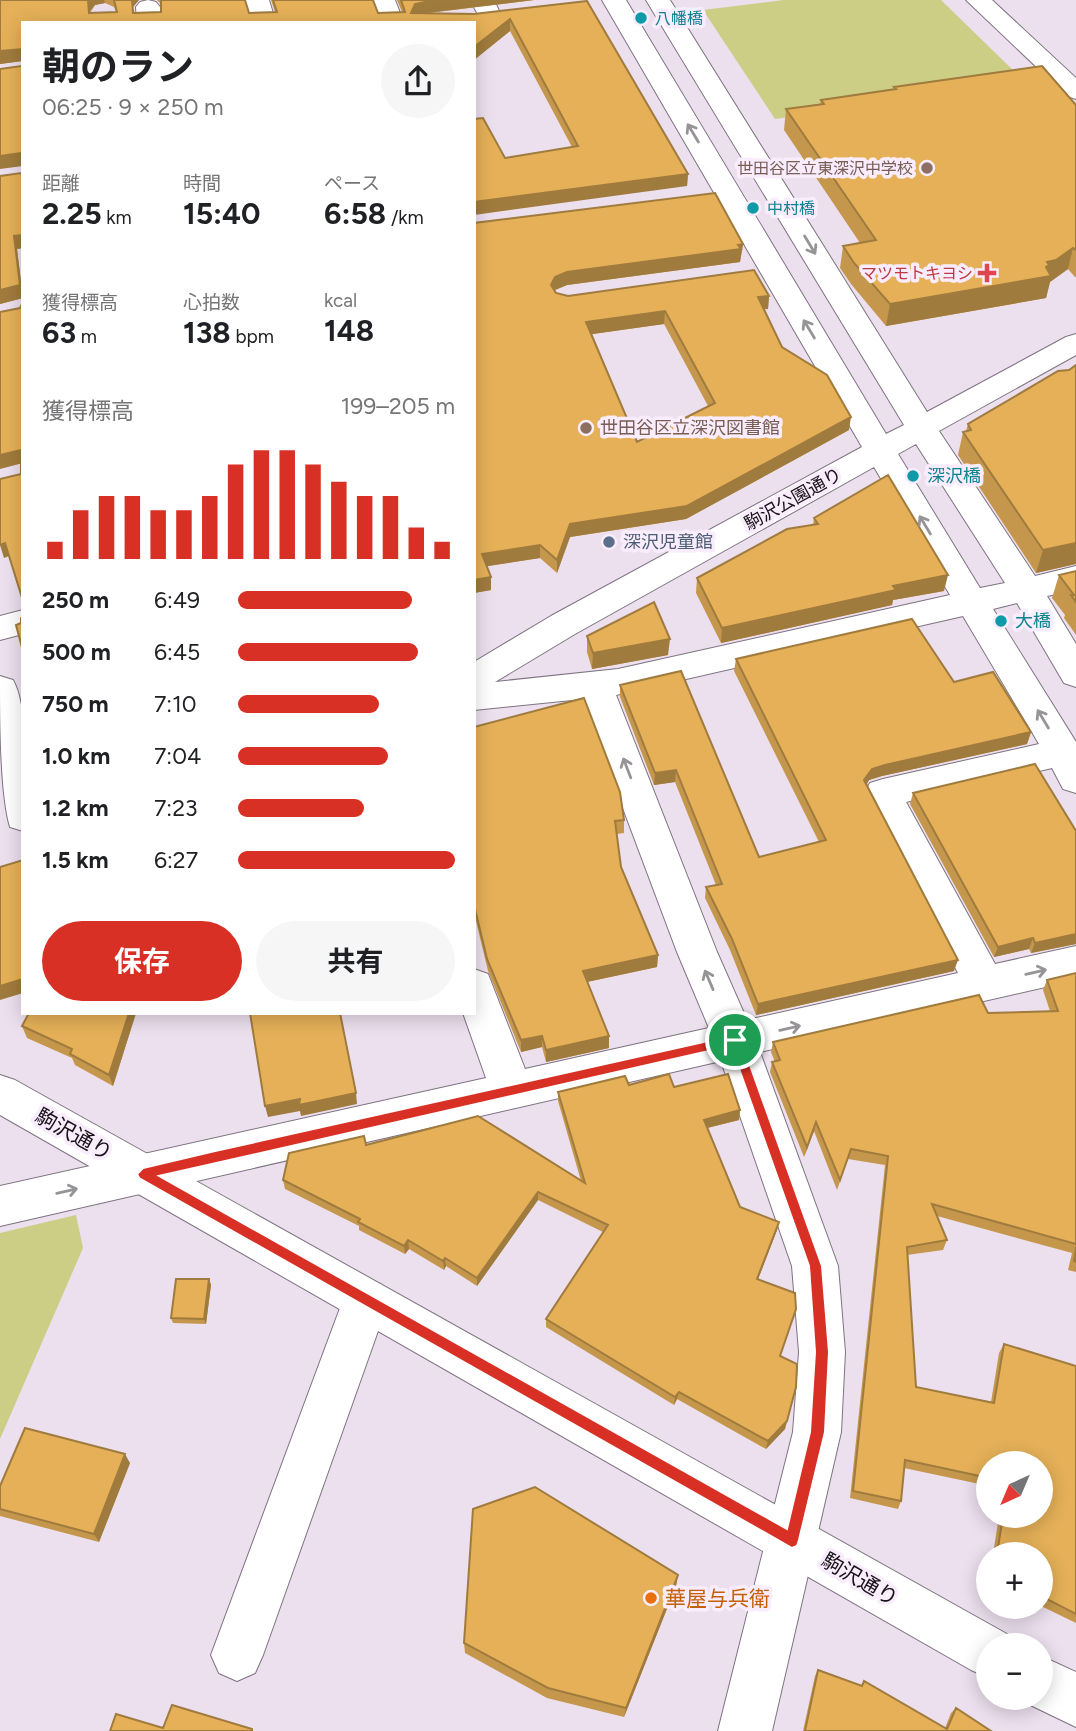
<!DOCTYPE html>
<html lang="ja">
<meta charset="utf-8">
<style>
body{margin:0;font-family:Figtree,"Noto Sans JP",sans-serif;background:#f6f6f6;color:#202124;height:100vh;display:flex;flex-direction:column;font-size:26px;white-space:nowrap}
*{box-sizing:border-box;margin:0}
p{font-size:23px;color:#757577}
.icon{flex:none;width:38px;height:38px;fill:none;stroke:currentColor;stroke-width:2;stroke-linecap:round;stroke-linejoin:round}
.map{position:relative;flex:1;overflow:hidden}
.details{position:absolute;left:21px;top:21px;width:455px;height:994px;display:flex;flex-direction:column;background:#fff;border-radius:0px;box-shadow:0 4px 18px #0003}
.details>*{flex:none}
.needle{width:46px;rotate:224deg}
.tools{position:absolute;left:976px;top:1451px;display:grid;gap:14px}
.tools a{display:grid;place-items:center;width:77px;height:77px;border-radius:50%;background:#fff;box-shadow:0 4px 18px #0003;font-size:35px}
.pin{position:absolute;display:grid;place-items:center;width:60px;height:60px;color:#fff;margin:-30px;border:4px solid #fff;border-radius:50%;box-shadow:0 2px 7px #0007}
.round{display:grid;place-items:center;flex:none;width:74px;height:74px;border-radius:37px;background:#f6f6f6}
.head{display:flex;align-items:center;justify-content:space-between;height:119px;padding:0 21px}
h1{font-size:38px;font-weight:700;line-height:52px}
.metrics{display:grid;grid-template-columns:repeat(3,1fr);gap:10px;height:119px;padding:7px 21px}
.metrics div{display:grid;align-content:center}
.metrics b{font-size:30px;font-weight:700}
.metrics small{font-size:19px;font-weight:400}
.metrics p{font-size:19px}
.chart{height:196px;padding:14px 21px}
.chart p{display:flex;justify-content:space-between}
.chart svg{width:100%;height:126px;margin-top:7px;stroke:#d93025;stroke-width:6}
.primary-button{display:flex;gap:14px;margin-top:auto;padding:14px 21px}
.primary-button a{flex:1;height:80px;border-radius:42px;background:#d93025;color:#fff;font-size:28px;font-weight:700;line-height:80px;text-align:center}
.primary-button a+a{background:#f6f6f6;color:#202124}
ul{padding:0 21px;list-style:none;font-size:23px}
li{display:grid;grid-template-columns:112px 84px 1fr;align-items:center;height:52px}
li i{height:18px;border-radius:9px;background:#d93025}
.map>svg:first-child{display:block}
.green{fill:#cbce84}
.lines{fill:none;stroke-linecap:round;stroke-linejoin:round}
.minor-casing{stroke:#7e7381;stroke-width:2}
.major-casing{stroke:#7e7381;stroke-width:2}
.minor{fill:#fff;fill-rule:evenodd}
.major{fill:#fff;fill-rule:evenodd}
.wall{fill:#c5974c;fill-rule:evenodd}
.shaded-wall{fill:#a07b3e}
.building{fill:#e5b058;stroke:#a07b3e;stroke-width:2;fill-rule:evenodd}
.oneway{stroke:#969497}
.route{fill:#d93025;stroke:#fff;stroke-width:2;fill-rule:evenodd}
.culture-dot{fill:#0f9aa8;stroke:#f9ecfc;stroke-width:2.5}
.education-dot{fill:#8d6e63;stroke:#f9ecfc;stroke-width:2.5}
.health-dot{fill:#e0444e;stroke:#f9ecfc;stroke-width:2.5}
.service-dot{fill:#5c6f8a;stroke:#f9ecfc;stroke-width:2.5}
.food-dot{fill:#e8710a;stroke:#f9ecfc;stroke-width:2.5}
.labels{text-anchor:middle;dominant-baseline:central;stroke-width:7;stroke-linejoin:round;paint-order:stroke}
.far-culture-label{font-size:16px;fill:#0d838f;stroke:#f9ecfc;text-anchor:start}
.far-education-label{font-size:16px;fill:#785e54;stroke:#f9ecfc;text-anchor:end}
.far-health-label{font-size:16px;fill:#be3a42;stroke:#f9ecfc;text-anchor:end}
.education-label{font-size:18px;fill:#785e54;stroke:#f9ecfc;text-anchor:start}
.culture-label{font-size:18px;fill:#0d838f;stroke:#f9ecfc;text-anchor:start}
.street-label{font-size:18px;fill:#161217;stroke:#f9ecfc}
.service-label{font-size:18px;fill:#4e5e75;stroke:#f9ecfc;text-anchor:start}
.near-street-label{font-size:21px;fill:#161217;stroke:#f9ecfc}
.near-food-label{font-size:21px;fill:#c56008;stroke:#f9ecfc;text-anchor:start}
</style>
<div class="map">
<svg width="1076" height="1731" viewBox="0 0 1076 1731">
<rect width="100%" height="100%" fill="#ecdfee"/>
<!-- green -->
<path class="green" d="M784 0H941L1021 78 987 90 775 119 703 10Z
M76 1215 83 1248 0 1439V1233Z"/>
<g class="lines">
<!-- minor casing -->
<g class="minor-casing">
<path id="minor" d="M148 0 156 2 160 7 161 23H137L136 7 140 2Z
M245 0H269L276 23H252Z
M371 0H395L404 23H380Z
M470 0H494L501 15 497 20H481Z
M602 0H626L886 434 904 425 646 0H670L927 412 1066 337 1076 334V355L939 431 1035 576 1076 566V590L1047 596 1076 644V687L1064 683 1017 603 993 609 1076 742V793L1063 789 1052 768 906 802 995 964 1076 946V980L760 1052 838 1266 845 1352 841 1432 772 1731H718L793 1432 799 1352 792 1266 721 1061 0 1226V1186L486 1078 463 1013H474V969L488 974 525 1069 709 1028 677 952 582 699 474 710V662L551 616 862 447ZM916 444 1005 583 980 588 898 454ZM874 467 950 595 618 669 495 682 575 634ZM963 616 1039 744 883 779 870 783 864 793 958 973 747 1020 717 952 616 695Z
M966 0H992L1076 78V99L1067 96Z
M23 610V634L0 640V616Z
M0 676 13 680C31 712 23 792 23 831L10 827C0 794 0 716 0 676Z
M366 1278 382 1285 389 1300 263 1655 255 1673 237 1681 219 1673 211 1655 343 1300 350 1285Z"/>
</g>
<!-- major casing -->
<g class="major-casing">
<path id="major" d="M0 1075 15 1080 1007 1634 1012 1645H989V1678L971 1670 0 1115Z
M1041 1656 1076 1672V1727L1022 1701 1021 1698H1041Z"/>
</g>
<!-- minor -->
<use href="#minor" class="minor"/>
<!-- major -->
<use href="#major" class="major"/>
</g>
<!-- wall -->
<path class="wall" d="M0 0H139L133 7 134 13 161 12V4L157 0H245L249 13 275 12 271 0H373L378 13 402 12 397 0H534L429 13 474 14 587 1 688 174 687 186 505 158 572 147 510 31 474 60V23H23V248L17 249 23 298 0 304 22 173V61L0 64ZM105 3 114 7 116 12 90 13 95 5Z
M894 87 1076 105V277H1075L1068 269 1050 282 1046 298 886 326 851 284 840 268 843 246 860 243 784 130 786 109 820 104 821 100 894 90Z
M474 223 743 244 740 262 567 285 555 290 556 293 568 296H769L768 309H764L782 347 849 430 686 519 570 537 557 573 540 558 487 566 491 590 474 593ZM664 324 708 406 637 442 592 334Z
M968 424 1076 564 1036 573 958 455 963 432 966 431Z
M814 518 944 591 893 600 892 605 721 643 696 593 697 578 813 525Z
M1076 571V635L1064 618 1065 615 1052 598 1059 575Z
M587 636 668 655 592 669 587 652Z
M736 659 954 682 1031 732 1027 744 882 776 869 780 867 784 954 971 756 1015 730 950 705 898 706 887 716 885 675 782 654 785 620 697V685L759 857 819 842 734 671Z
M474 727 624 820V833L617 834 621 867 658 955 657 967 587 982 609 1036V1048L546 1062 542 1047 521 1052 488 971 476 921H474Z
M913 793 1076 831V944L1031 953 1029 949 994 957 910 804Z
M1076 973V1272L1068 1270 1072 1253 937 1216 947 1240 943 1250 907 1255 916 1387 991 1402 999 1353 1004 1344 1076 1366V1623L1041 1606V1554H993L999 1516H1041L989 1463V1486L904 1468 901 1501 898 1509 850 1498 885 1165 848 1159 837 1190 814 1131 804 1157 770 1072 772 1062H775L771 1052 773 1042 988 1013 1050 1011 1043 990 1047 980Z
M29 1013H136L113 1086 75 1065 72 1058 27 1038 22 1026Z
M629 1085 674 1087 740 1110 739 1120 707 1128 740 1207 779 1222 777 1230 758 1279 780 1356 787 1421 785 1429 766 1449 677 1399 674 1405 546 1327V1319L603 1232 538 1200 477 1286 446 1266 444 1270 409 1249 405 1254 359 1230V1226L285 1189 283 1180 366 1145 581 1181 558 1101V1092Z
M209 1279 211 1285 206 1324 173 1323 171 1318Z
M130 1463 99 1542 0 1516V1486Z
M678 1575 676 1586 624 1717 547 1698 465 1653 464 1643Z
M818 1670 861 1686 864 1681 945 1728 951 1713 956 1708 991 1731H803L815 1676Z"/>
<!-- shaded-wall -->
<path class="shaded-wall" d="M88 0H104L105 3 95 5 90 11 91 23Z
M132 0H139L133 7 135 23Z
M434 0H534L426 13H411L415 4Z
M510 19V31L474 60V47Z
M22 49 23 61 0 64V51Z
M22 153 23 166 0 169V156Z
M688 174 687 186 474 215V202Z
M23 235V248L17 249 23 298 0 304V290L14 236Z
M743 244 740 262 567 285 555 290 551 298V285L555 277 567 272Z
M1073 248 1068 269 1050 282 1046 298 886 326 890 304 1047 262Z
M769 296 768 309 756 310 758 297Z
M665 311 664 324 586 335V322Z
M851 417 849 430 686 519 570 537 557 573V560L570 524Z
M21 450 23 463 0 469V455Z
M5 543 9 556 4 558 0 545Z
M1076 543V564L1036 573 1043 550Z
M540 545V558L482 567V554Z
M948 575 944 591 893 600 892 605 721 643 722 628 893 586Z
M491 577V590L474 593V580Z
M670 639 668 655 592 669 593 653Z
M1031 732 1027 744 882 776 869 780 862 792 864 780 872 769 885 765Z
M676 770 675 782 654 785 655 773Z
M1076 934V944L1031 953 1035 943Z
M1033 938 1029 949 994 957 998 947Z
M658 955 657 967 582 983 583 971Z
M958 960 954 971 756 1015 758 1004Z
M23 979V993L0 1000V986Z
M129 1013H136L113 1086 109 1075Z
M542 1036V1047L521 1052V1040Z
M609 1036V1048L546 1062V1050Z
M356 1093 357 1104 301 1116 300 1111 268 1117 265 1106 300 1099Z
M740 1110 739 1120 703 1129 704 1120Z
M816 1122 814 1131 804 1157 807 1147Z
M538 1192V1200L477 1286V1278Z
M779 1222 777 1230 755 1287 757 1279Z
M408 1240 409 1249 405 1254 404 1246Z
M445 1258 446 1266 444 1270 443 1261Z
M209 1279 211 1285 206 1324 204 1319Z
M679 1392 677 1399 674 1405 675 1397Z
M787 1421 785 1429 766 1449 768 1441Z
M125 1454 130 1463 99 1542 94 1534Z
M678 1575 676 1586 624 1717 626 1708Z"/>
<!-- building -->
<path class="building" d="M0 0H88L89 13 117 12 114 0H132L133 13 161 12V0H245L249 13 277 12 273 0H373L378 13 405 12 401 0H434L415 4 411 13 474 14 587 1 688 174 474 202V119L483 118 505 158 578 146 510 19 474 47V23H23V200H22L23 235 14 236 20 285 0 290V176L22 173V153L0 156V69L22 66V49L0 51Z
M1042 66 1076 105V250L1073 248 1056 260 1047 262 1049 265 1046 267 1051 276 890 304 854 263 843 246 876 240 786 109 824 104 821 100 896 89 894 87Z
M715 193 743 244 738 245 741 249 567 272 555 277 551 285 556 293 568 296 754 270 769 296 758 297 782 347 827 375 851 417 687 506 570 524 557 560 540 545 482 554 491 577 474 580V223ZM665 311 715 403 637 442 586 322Z
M22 304 23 306V601L5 543 0 545V479L21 474V450L0 455V312L20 308Z
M1076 365V543L1043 550 963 432 971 430 968 424 1058 371 1069 370Z
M888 475 948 575 893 586 896 590 722 628 697 578 787 529 818 524 814 518Z
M1076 571V602L1071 595H1074L1059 575Z
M654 602 670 639 593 653 587 636Z
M23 617V651L16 625 21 623V618Z
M912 619 954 682 993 672 1031 732 885 765 872 769 864 780 958 960 758 1004 732 939 706 887 722 884 676 770 655 773 620 685 681 671 759 857 826 840 736 659Z
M584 698 620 792 624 820 615 821 621 867 658 955 583 971 609 1036 546 1050 542 1036 521 1040 487 959 475 909H474V727Z
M23 714V764L22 715Z
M1035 764 1076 831V934L1035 943 1033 938 998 947 913 793Z
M23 860V979L0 986V867Z
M1076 973V1244L932 1204 947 1240 907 1247 916 1387 994 1403 1004 1344 1076 1366V1614L1041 1596V1554H997L1003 1516H1041V1463H989V1478L905 1460 901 1501 853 1491 888 1156 851 1149 840 1180 816 1122 807 1147 772 1062 780 1060 773 1042 979 995 988 1013 1058 1011 1047 980Z
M29 1013H129L109 1075 70 1054 72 1049 22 1026Z
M250 1013H340L356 1093 299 1105 300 1099 265 1106Z
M669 1074 674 1087 728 1074 740 1110 704 1120 740 1207 779 1222 757 1279 795 1293 796 1309 780 1356 797 1364 796 1387 787 1421 768 1441 679 1392 675 1397 546 1319 608 1225 538 1192 477 1278 445 1258 443 1261 408 1240 404 1246 358 1222 360 1219 283 1180 289 1153 364 1136 366 1145 478 1116 585 1183 558 1092 625 1076 629 1085Z
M1076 1247V1262L1074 1261Z
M176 1279H209L204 1319 171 1318Z
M25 1428 125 1454 94 1534 0 1509V1486Z
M535 1487 678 1575 626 1708 548 1688 464 1643 473 1509Z
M818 1670 862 1686 864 1681 947 1729 956 1708 991 1731H805Z
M172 1705 252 1729V1731H110L116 1714 163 1728Z"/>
<!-- one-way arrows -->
<defs><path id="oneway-shaft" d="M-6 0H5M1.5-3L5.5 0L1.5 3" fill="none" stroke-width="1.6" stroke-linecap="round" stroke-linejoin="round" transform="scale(1.75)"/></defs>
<g class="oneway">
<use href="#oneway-shaft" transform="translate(693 133) rotate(-121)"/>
<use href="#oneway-shaft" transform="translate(810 245) rotate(59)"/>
<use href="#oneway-shaft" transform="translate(809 329) rotate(-121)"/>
<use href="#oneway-shaft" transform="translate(925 525) rotate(-121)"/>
<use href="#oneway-shaft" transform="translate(1043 719) rotate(-121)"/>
<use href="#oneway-shaft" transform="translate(627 768) rotate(-111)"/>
<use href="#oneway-shaft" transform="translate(1036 972) rotate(-13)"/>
<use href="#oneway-shaft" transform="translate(709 980) rotate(-113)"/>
<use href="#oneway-shaft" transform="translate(790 1028) rotate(-13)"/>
<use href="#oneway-shaft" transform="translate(67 1191) rotate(-13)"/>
</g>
<!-- route -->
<path class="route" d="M735 1035 741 1040 822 1266 829 1352 825 1432 799 1540 797 1546 792 1548 139 1178 137 1174 143 1168 215 1151ZM731 1046 809 1266 815 1352 810 1432 787 1529 159 1176Z"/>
<!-- markers -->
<g class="culture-dot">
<circle cx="641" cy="18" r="7"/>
<circle cx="753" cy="208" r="7"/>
<circle cx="913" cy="476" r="7"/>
<circle cx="1001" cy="621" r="7"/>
</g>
<g class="education-dot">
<circle cx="927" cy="168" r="7"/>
<circle cx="586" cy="428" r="7"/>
</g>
<path class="health-dot" d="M983.5 262.5h7v7h7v7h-7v7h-7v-7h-7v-7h7z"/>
<circle class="service-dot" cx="609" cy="542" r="7"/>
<circle class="food-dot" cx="651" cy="1598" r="7"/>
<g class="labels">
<!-- far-culture labels -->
<g class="far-culture-label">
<text x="655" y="18">八幡橋</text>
<text x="767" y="208">中村橋</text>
</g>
<!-- far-education labels -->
<g class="far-education-label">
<text x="913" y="168">世田谷区立東深沢中学校</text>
</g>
<!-- far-health labels -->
<g class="far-health-label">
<text x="973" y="273">マツモトキヨシ</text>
</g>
<!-- education labels -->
<g class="education-label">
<text x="600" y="428">世田谷区立深沢図書館</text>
</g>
<!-- culture labels -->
<g class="culture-label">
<text x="927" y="476">深沢橋</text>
<text x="1015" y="621">大橋</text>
</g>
<!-- street labels -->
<g class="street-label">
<text transform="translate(793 499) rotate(-29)">駒沢公園通り</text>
</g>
<!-- service labels -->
<g class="service-label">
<text x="623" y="542">深沢児童館</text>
</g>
<!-- near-street labels -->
<g class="near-street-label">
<text transform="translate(74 1134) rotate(29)">駒沢通り</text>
<text transform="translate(860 1579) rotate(30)">駒沢通り</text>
</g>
<!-- near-food labels -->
<g class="near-food-label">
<text x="665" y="1598">華屋与兵衛</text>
</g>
</g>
</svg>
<div class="tools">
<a><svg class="needle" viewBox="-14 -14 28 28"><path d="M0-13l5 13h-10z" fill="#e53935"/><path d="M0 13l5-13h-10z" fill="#757577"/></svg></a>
<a>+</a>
<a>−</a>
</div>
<div class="pin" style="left:735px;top:1040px;background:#1e9e55"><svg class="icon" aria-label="arrive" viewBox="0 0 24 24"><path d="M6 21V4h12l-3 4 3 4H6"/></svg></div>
<section class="details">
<div class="head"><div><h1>朝のラン</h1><p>06:25 · 9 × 250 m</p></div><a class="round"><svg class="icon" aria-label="share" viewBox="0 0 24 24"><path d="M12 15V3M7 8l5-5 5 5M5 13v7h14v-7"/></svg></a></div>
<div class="metrics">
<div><p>距離</p><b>2.25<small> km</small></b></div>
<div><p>時間</p><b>15:40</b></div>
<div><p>ペース</p><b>6:58<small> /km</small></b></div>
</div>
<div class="metrics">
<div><p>獲得標高</p><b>63<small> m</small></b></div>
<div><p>心拍数</p><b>138<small> bpm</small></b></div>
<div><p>kcal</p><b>148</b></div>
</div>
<div class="chart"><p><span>獲得標高</span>199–205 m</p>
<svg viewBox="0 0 160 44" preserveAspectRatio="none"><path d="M5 44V38M15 44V27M25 44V22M35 44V22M45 44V27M55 44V27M65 44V22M75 44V11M85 44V6M95 44V6M105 44V11M115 44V17M125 44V22M135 44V22M145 44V33M155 44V38"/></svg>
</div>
<ul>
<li><b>250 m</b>6:49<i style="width:80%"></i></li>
<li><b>500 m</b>6:45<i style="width:83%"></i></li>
<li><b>750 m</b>7:10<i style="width:65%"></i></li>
<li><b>1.0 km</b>7:04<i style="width:69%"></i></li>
<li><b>1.2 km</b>7:23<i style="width:58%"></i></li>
<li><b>1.5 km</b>6:27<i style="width:100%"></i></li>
</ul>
<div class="primary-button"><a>保存</a><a>共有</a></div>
</section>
</div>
